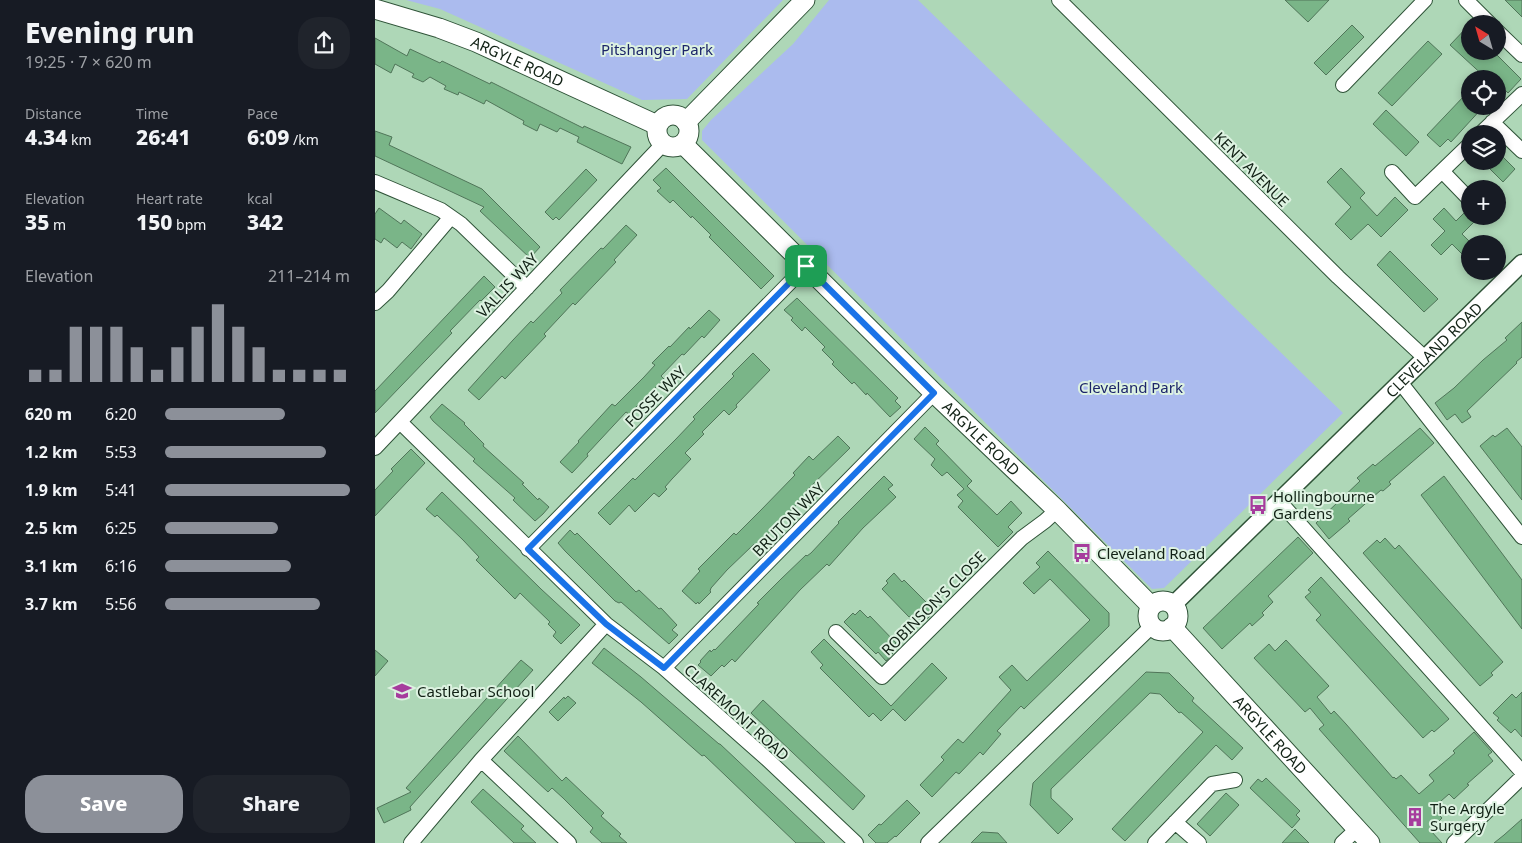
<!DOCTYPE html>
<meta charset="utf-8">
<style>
body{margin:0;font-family:"Noto Sans",sans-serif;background:#20242c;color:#f1f3f6;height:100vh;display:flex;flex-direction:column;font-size:19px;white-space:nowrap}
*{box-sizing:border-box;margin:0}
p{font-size:16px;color:#9ea1a6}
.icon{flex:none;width:28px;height:28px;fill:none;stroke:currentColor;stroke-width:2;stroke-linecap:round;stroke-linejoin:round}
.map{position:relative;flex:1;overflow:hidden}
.panel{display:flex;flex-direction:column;background:#171b24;width:375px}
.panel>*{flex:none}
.needle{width:32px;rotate:323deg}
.controls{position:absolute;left:1086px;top:15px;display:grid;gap:10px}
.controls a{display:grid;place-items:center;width:45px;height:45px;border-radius:50%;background:#171b24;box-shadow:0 2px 8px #0003;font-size:25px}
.pin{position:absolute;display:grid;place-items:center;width:42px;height:42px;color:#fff;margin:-21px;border-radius:10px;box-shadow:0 2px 8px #0006}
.round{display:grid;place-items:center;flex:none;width:52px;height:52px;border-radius:20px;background:#20242c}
.summary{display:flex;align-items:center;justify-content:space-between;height:85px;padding:0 25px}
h1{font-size:28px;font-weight:800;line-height:38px}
.metrics{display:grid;grid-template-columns:repeat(3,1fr);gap:8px;height:85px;padding:5px 25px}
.metrics div{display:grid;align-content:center}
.metrics b{font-size:21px;font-weight:800}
.metrics small{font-size:14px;font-weight:400}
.metrics p{font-size:14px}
.chart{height:140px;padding:10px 25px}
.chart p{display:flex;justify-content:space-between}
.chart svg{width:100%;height:90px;margin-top:5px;stroke:#8c9099;stroke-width:6}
.button{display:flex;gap:10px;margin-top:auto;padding:10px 25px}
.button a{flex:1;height:58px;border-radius:20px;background:#8c9099;color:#fff;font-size:20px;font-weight:800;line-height:58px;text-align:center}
.button a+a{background:#20242c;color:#f1f3f6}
ul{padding:0 25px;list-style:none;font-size:16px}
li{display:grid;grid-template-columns:80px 60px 1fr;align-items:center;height:38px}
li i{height:12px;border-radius:6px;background:#8c9099}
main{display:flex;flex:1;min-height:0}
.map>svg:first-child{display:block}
.green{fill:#abbbee}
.building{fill:#7ab588;stroke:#507559}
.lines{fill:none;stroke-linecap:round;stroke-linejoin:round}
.minor-casing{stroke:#2f5338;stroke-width:16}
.tertiary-casing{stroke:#2f5338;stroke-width:19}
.secondary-casing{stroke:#2f5338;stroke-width:21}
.minor{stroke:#fff;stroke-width:14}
.tertiary{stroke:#fff;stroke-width:16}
.secondary{stroke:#fff;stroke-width:19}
.route-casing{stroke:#fff;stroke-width:10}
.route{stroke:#1a73e8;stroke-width:6}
.labels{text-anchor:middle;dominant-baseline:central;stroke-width:4;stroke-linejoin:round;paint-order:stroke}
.park-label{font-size:15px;fill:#1c256a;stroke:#ddf2e1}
.street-label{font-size:15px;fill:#112115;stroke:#ddf2e1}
.poi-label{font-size:15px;fill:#112115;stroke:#ddf2e1;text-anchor:start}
</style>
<main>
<section class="panel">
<div class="summary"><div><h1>Evening run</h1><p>19:25 · 7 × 620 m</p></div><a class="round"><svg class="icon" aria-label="share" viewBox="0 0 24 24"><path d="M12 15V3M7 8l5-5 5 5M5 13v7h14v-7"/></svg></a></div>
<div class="metrics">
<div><p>Distance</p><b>4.34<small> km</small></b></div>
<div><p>Time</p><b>26:41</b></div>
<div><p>Pace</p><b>6:09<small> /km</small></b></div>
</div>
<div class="metrics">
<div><p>Elevation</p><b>35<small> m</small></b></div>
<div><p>Heart rate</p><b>150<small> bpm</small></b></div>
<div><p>kcal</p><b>342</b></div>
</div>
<div class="chart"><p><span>Elevation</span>211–214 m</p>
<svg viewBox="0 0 160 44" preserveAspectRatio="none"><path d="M5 44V38M15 44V38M25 44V17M35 44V17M45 44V17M55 44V27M65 44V38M75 44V27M85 44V17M95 44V6M105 44V17M115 44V27M125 44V38M135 44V38M145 44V38M155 44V38"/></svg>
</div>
<ul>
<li><b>620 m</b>6:20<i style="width:65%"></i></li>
<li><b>1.2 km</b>5:53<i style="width:87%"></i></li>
<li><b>1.9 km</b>5:41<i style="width:100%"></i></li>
<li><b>2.5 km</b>6:25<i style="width:61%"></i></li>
<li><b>3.1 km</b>6:16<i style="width:68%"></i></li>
<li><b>3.7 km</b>5:56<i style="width:84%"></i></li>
</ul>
<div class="button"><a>Save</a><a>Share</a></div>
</section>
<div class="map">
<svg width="1147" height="843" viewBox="0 0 1147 843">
<rect width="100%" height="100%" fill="#aed7b7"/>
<!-- green -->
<path class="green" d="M31 0H408L312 99 267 100 65 9Z
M454 0H543L968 413 789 588 777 589 327 140V131L336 120 418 44Z"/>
<!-- building -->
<path class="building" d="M910 0H954L933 22Z
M1130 0H1147V17Z
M1095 24V51H1118L1146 79 1133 93 1127 87 1122 92V79H1112L1075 45Z
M977 25 989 37 951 75 939 63Z
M0 38 32 56 35 49 65 63 67 61 115 84 116 82 208 128 209 126 256 147 247 164 202 142 204 137 185 128 182 132 165 124 162 131 148 124 149 121 111 100 109 104 84 92 83 95 69 89 71 86 55 77 48 82 37 77 39 74 20 64 16 73 0 64Z
M1053 41 1067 54 1017 106 1003 93Z
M1090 95 1095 100V106H1109L1076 142 1073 139 1065 147 1052 135Z
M1011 110 1044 142 1031 156 998 124Z
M0 131 17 137 14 145 107 189 165 247 155 258 105 211 109 207 0 156Z
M1122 151 1140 169 1128 182 1107 161H1122Z
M291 168 399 276 386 289 334 237 336 235 317 216 316 218 298 200 295 203 282 191 286 188 278 180Z
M966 168 990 193 985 198 1002 216 1020 197 1033 210 1006 237 993 224 976 240 960 224 976 207 952 182Z
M211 169 222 180 184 220 181 217 178 220 170 212Z
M4 208 26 224 29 220 47 234 36 249 27 242 22 248 9 238 6 243 0 239V214Z
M1069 208 1081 221 1094 208 1095 216H1105L1087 234 1095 242V262L1077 244 1066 255 1056 245 1070 231 1058 219Z
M251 225 262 235 239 260 241 262 200 305 198 303 184 318 169 334 171 336 130 379 127 376 104 400 93 390 138 340 156 321 158 323 187 293 185 290 226 248 228 249Z
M1015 251 1063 299 1049 312 1002 265Z
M109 276 120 287 106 301 105 300 75 331 77 333 0 413V391Z
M422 298 523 398 520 401 526 407 515 417 492 393 491 395 479 382 477 384 457 364 459 362 447 350 450 347 430 327 427 331 416 320 418 318 409 310Z
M334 310 345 320 329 338 327 336 309 355 307 354 286 376 289 379 254 414 251 412 212 454 213 456 197 473 185 462 204 442 203 441 237 404 240 406 269 377 280 365 277 363 294 346 295 347 314 327 315 329Z
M1147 322V357L1141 362 1142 363 1092 411 1096 417 1087 423 1080 414 1072 420 1060 403 1079 388 1108 360 1132 340 1130 338Z
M378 353 395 370 361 405 362 407 354 415 349 410 327 432 329 434 310 453 316 459 297 479 290 487 292 489 284 497 279 493 260 512 254 505 235 525 223 513 258 478 260 480 301 439 320 419 318 417 359 376 357 374Z
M67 404 90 423 89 424 109 444 108 446 149 483 147 484 163 500 164 498 174 507 168 514 160 521 138 500 140 498 98 461 100 459 58 421 55 417Z
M550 427 564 441 561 444 597 481 592 486 622 515 636 501 647 513 633 527 638 532 623 547 583 507 588 501 582 495 589 489 572 472 567 476 556 465 560 459 539 439Z
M1045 428 1059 443 1014 482 1016 484 1008 491 1006 490 973 519 975 521 954 539 941 523 985 481 982 478 998 464 1000 466Z
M1132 428 1147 447V500L1105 446 1118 435 1120 437Z
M463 436 475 448 431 491 430 494 431 495 381 546 379 544 377 546 352 570 336 588 335 591 336 592 324 604 323 602 321 604 307 591 325 571 323 569 359 533 361 535 386 510 420 475 418 473 434 456 438 460Z
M36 449 50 463 0 516V490L18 471 16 469Z
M509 476 518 485 513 489 521 497 488 528 454 566 452 564 425 590 360 662 357 659 349 667 347 665 336 676 323 665 326 662 325 661 335 650 336 652 339 649 340 650 381 607 384 604 382 603 406 579 431 555 432 556 436 553 464 523 463 522Z
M1069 476 1147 580V629L1046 495Z
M67 492 166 589 205 625 186 644 178 636 181 632 173 624 175 622 145 593 140 599 101 560 104 557 88 540 62 515 60 517 51 509Z
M195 530 200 535 202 533 261 592 264 590 284 609 286 608 302 625 297 630 303 635 294 644 246 602 244 603 240 601 190 551 183 543Z
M923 537 938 553 893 596 898 602 887 613 889 615 877 626 875 623 847 649 828 628Z
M1010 538 1020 549 1024 545 1128 662 1116 673 1118 675 1105 686 988 553 1002 540 1005 543Z
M673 551 734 613V626L649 709 646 706 622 731 626 734 608 755 605 752 584 774 581 772 557 797 545 785 569 760 566 757 583 739 588 743 636 690 624 677 637 665 652 681 715 620 675 579 659 594 648 583 665 567 661 563Z
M519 573 527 582 529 580 560 611 552 619 551 617 544 624 536 616 534 617 507 589 513 583 511 581Z
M946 577 1074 719 1059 732 1057 730 1048 738 941 620 946 615 930 597 936 592 933 590Z
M485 610 493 618 495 616 521 643 520 644 522 647 517 652 518 653 511 661 503 652 501 654 469 622 478 613 480 615Z
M449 639 516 706 557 663 572 678 530 721 518 709 506 721 498 713 494 717 445 668 448 665 436 652Z
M911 640 954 686 942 697 956 714 959 711 971 724 1018 778 1019 777 1021 779 1026 775 1044 794 1059 781 1054 775 1080 753 1078 751 1099 732 1117 752 1113 755 1118 761 1092 784 1094 785 1079 799 1074 794 1058 808 1067 818 1062 823 1064 825 1056 831 1067 843H1045L944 729 949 725 935 708 930 712 879 658 894 644 900 651Z
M229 648 266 677 344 744H345L450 843H421L329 755 327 756 266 702 217 663Z
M0 650 13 661 0 676Z
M146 660 158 670 51 789 35 807 36 810 9 823 2 808 36 792 31 788Z
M771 672 794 673 819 698 817 701 868 748 857 760 841 745 750 841 737 829 828 732 806 712 804 713 785 694 775 693 676 789V798L698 819 683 834 655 805 658 783Z
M1147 692V737L1140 729 1136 733 1122 720 1124 718 1118 713 1137 694 1141 698Z
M193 696 201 703 183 721 174 712 189 697 190 699Z
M388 700 490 796 478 810 376 713Z
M143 736 187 781 191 777 229 813 226 816 246 834 244 836 252 843H227L215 832 218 828 188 798 177 788 173 792 129 751Z
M891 778 925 811 921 815 925 819 917 828 875 788 883 779 887 782Z
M108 789 149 826 146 829 161 843H139L96 802Z
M851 793 864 805 835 836 822 824Z
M532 800 545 813 521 837 520 836 512 843H501L493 835 504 824 506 825Z
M1147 819V843H1119L1129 835Z
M920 829 934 843H907Z
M607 832 623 833 632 843H596Z"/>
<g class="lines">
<!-- minor casing -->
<g class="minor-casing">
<path id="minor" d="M684 0 963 277 1050 358
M1091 0 1115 24
M1122 31 1147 55
M968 85 1050 0
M1117 122 1147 151
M1105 134 1147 94
M1067 171 1095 200
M1017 172 1040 197 1095 144
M0 182 66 210 86 224 152 288
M0 303 13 291 76 217
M1025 382 1147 537
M25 422 231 624 289 668 392 759 481 843
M0 448 288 144
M904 501 1147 772
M153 549 431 266
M461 632 507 677 647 538 670 521 682 510
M289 668 559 393
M106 760 194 843
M800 822 824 843
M36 843 106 760 231 624
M553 843 777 626
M780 843 837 784 860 780
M967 843 982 829
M1079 843 1147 777"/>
</g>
<!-- tertiary casing -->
<g class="tertiary-casing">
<g id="tertiary">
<path id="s1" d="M798 605 1147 263"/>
</g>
</g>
<!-- secondary casing -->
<g class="secondary-casing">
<g id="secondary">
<path id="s2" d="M0 9 64 28 101 42 282 125"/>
<circle cx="298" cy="131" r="16"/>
<path d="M311 122 430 0"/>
<path id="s3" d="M308 144 559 393 682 510 776 606"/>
<circle cx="788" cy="616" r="15"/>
<path id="s4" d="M797 627 995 843"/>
</g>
</g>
<!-- minor -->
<use href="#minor" class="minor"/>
<!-- tertiary -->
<use href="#tertiary" class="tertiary"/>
<!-- secondary -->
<use href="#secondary" class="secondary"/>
</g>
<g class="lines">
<!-- route casing -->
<g class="route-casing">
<path id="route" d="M431 266 559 393 289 668 231 624 153 549Z"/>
</g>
<!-- route -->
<use href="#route" class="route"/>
</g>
<!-- icons -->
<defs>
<g id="bus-bare" transform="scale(1.5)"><path d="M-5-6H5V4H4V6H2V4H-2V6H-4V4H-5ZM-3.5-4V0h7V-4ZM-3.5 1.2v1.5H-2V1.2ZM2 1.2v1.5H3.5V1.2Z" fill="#a63c9d" stroke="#ddf2e1" stroke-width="2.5" paint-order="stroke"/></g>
<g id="school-bare" transform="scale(1.5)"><path d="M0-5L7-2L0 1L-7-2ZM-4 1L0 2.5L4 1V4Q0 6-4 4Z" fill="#a63c9d" stroke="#ddf2e1" stroke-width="2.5" paint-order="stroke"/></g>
<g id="building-bare" transform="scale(1.5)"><path d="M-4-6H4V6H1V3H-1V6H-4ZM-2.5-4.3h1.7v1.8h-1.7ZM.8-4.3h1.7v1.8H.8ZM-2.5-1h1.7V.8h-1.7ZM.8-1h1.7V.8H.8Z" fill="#a63c9d" stroke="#ddf2e1" stroke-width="2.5" paint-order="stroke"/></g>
</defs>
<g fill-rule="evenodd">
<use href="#bus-bare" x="883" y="505"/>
<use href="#bus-bare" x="707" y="553"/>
<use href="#school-bare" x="27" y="691"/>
<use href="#building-bare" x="1040" y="817"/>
</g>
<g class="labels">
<!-- park labels -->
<g class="park-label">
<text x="282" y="49">Pitshanger Park</text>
<text x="756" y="387">Cleveland Park</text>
</g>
<!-- street labels -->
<g class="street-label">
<text stroke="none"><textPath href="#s2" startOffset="152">ARGYLE ROAD</textPath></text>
<text transform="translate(877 169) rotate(45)">KENT AVENUE</text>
<text transform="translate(132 285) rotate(-47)">VALLIS WAY</text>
<text stroke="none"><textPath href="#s1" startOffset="365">CLEVELAND ROAD</textPath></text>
<text transform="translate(280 396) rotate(-45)">FOSSE WAY</text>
<text stroke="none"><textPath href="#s3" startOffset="419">ARGYLE ROAD</textPath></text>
<text transform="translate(413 519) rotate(-46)">BRUTON WAY</text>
<text transform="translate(558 603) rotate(-45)">ROBINSON'S CLOSE</text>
<text transform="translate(362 712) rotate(42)">CLAREMONT ROAD</text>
<text stroke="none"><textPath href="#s4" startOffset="146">ARGYLE ROAD</textPath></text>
</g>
<!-- poi labels -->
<g class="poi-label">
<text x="898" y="496">Hollingbourne<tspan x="898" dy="17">Gardens</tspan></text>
<text x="722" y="553">Cleveland Road</text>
<text x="42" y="691">Castlebar School</text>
<text x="1055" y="808">The Argyle<tspan x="1055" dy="17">Surgery</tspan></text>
</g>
</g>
</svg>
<div class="controls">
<a><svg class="needle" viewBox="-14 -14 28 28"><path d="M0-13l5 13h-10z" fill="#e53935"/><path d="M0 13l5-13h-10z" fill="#9ea1a6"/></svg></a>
<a><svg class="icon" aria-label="locate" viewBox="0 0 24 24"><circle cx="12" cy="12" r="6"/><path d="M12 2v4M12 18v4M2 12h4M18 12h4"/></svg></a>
<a><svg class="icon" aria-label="layers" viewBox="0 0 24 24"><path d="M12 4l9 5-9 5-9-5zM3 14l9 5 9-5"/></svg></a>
<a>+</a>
<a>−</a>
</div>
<div class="pin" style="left:431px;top:266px;background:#1e9e55"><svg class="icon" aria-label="arrive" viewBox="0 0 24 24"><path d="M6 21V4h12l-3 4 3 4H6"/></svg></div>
</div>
</main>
